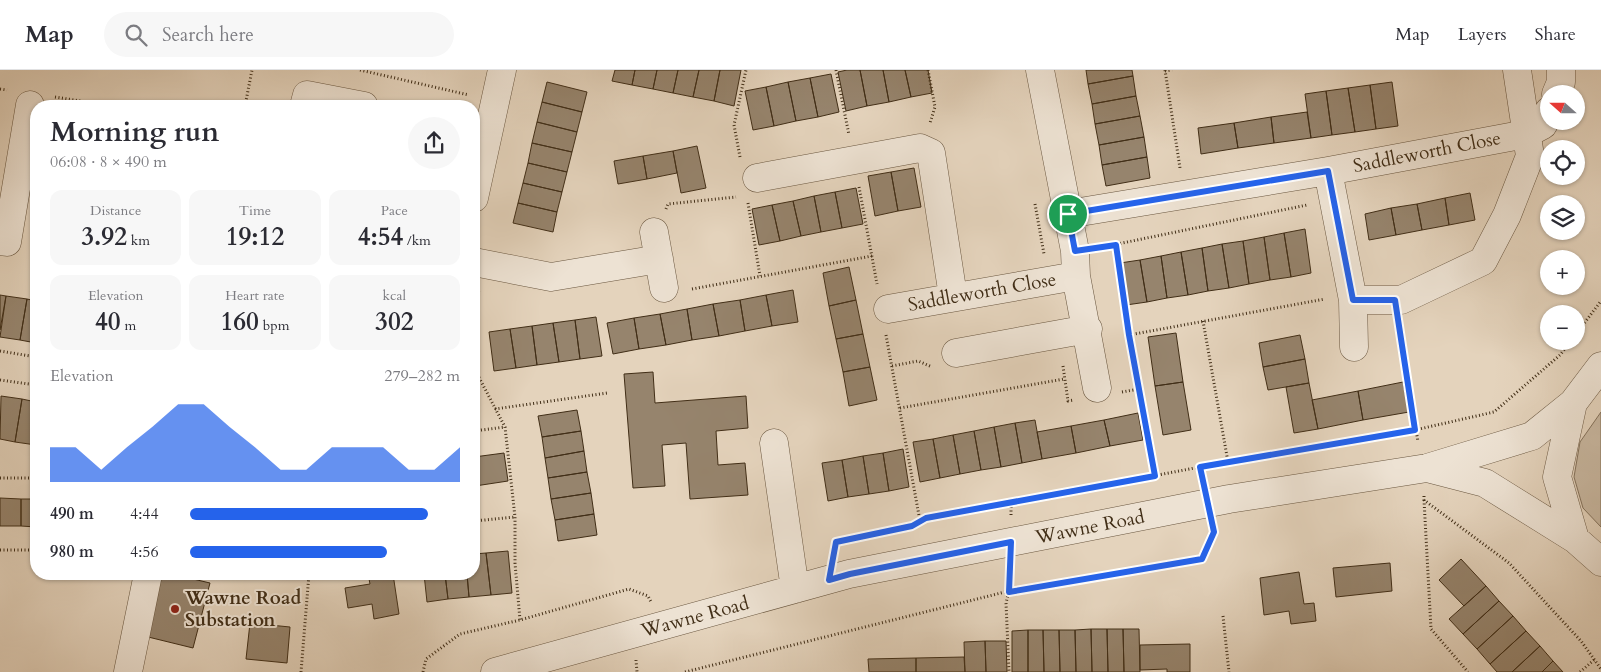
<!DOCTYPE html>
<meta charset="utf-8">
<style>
body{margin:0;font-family:Cardo,serif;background:#f7f7f7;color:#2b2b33;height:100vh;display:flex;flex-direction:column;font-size:19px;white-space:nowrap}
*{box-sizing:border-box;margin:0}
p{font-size:16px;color:#7c7c81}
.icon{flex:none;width:28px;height:28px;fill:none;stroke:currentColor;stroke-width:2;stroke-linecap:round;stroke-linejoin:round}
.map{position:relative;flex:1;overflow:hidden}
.drawer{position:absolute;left:30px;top:30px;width:450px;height:480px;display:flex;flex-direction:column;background:#fff;border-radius:20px;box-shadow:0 1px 4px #0004}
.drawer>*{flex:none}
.needle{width:32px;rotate:291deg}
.fabs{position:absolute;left:1540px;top:15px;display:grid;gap:10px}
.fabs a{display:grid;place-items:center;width:45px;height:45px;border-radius:50%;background:#fff;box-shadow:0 1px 4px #0004;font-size:25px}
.pin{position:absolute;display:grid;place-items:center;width:42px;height:42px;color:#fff;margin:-21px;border:2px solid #fff;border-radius:50%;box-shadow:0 1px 5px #0007}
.round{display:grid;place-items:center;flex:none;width:52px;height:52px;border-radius:26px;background:#f7f7f7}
.headline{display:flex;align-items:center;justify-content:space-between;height:85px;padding:0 20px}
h1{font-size:28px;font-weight:700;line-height:38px}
.metrics{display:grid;grid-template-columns:repeat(3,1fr);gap:8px;height:85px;padding:5px 20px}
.metrics div{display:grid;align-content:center;border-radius:12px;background:#f7f7f7;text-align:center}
.metrics b{font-size:25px;font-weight:700}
.metrics small{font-size:14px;font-weight:400}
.metrics p{font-size:14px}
.chart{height:140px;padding:10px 20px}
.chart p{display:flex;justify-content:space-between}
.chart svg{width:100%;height:90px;margin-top:5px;fill:#2563eb;opacity:.7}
ul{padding:0 20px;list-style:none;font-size:16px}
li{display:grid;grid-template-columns:80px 60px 1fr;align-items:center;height:38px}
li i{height:12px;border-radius:6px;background:#2563eb}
header{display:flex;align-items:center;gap:30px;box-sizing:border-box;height:70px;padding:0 25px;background:#fff;border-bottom:1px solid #e1e1e2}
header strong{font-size:24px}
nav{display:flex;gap:28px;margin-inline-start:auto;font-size:18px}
.search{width:350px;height:45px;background:#f7f7f7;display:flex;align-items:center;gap:12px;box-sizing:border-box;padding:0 18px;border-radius:28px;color:#7c7c81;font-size:19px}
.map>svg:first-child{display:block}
.green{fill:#c8b7a0;stroke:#84725c}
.building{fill:#96846d;stroke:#412e17}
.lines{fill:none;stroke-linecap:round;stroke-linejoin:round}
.minor-casing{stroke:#6a5740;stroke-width:29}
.path{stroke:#412e17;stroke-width:3;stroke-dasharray:1 2.5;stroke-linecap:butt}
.minor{stroke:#ede2d3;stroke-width:28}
.route-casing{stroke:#fff;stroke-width:10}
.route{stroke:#2563eb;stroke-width:6}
.poi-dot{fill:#8f2418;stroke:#ede2d3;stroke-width:2}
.labels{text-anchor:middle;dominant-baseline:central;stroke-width:4;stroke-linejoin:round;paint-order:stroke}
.street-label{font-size:19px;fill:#412e17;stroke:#ede2d3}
.poi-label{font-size:19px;font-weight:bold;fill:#412e17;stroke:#ede2d3;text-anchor:start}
</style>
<header>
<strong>Map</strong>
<div class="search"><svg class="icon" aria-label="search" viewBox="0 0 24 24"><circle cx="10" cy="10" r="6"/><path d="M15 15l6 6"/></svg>Search here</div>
<nav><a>Map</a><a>Layers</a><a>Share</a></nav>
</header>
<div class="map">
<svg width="1601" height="602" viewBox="0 0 1601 602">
<rect width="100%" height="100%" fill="#e4d3bc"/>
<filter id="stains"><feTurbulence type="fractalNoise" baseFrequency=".004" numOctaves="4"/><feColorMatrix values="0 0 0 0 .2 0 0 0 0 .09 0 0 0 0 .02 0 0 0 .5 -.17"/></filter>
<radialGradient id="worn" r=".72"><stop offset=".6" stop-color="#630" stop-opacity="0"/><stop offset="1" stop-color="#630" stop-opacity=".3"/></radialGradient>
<!-- green -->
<path class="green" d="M1601 342V457L1583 438 1574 407 1580 372Z"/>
<!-- building -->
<path class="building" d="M615 0H635L632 15 612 11Z
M635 0H657L653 19 632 15Z
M657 0H678L673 23 653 19Z
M678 0H699L693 27 673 23Z
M699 0H720L714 31 693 27Z
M720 0H741L734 36 714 31Z
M847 0H860L867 36 846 41 838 2Z
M860 0H883L889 32 867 36Z
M883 0H905L911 27 889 32Z
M905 0H928L932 23 911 27Z
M1086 0H1132L1133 6 1088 14Z
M831 4 839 42 818 47 810 8Z
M1133 6 1136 26 1092 34 1088 14Z
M810 8 818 47 796 51 788 12Z
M547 12 587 22 582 42 542 32Z
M788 12 796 51 774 56 766 17Z
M1392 12 1398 56 1376 59 1370 15Z
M1370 15 1376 59 1355 62 1348 18Z
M766 17 774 56 753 60 745 21Z
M1348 18 1355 62 1332 65 1326 21Z
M1326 21 1332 65 1311 68 1305 24Z
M1136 26 1140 46 1095 54 1092 34Z
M542 32 582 42 577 62 537 52Z
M1307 42 1311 68 1274 73 1271 47Z
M1140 46 1144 67 1099 75 1095 54Z
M1271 47 1274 73 1238 78 1234 53Z
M537 52 577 62 572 82 532 73Z
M1234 53 1238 78 1201 84 1198 58Z
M1144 67 1147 87 1102 95 1099 75Z
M532 73 572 82 567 102 528 93Z
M697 76 706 118 681 123 673 81Z
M673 81 677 103 647 109 643 86Z
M643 86 647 109 618 114 614 91Z
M1147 87 1150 108 1106 116 1102 95Z
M528 93 567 102 562 122 523 113Z
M914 98 921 137 898 141 891 102Z
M891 102 898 141 875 146 868 106Z
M523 113 562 122 557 142 518 133Z
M856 118 863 154 842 158 835 122Z
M835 122 842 158 821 162 814 126Z
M1470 123 1475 150 1449 155 1445 128Z
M814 126 821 162 801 166 793 131Z
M1445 128 1449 155 1422 160 1417 134Z
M793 131 801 166 780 171 772 135Z
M518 133 557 142 553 162 513 153Z
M1417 134 1422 160 1396 165 1391 138Z
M772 135 780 171 759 175 752 139Z
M1391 138 1396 165 1369 170 1365 144Z
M1305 159 1311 203 1291 207 1284 163Z
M1284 163 1291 207 1270 210 1264 167Z
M1264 167 1270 210 1249 214 1243 171Z
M1243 171 1249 214 1229 218 1222 174Z
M1222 174 1229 218 1208 221 1202 178Z
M1202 178 1208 221 1188 225 1181 182Z
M1181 182 1188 225 1167 228 1161 186Z
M1161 186 1167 228 1147 232 1140 190Z
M1140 190 1147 232 1126 235 1120 193Z
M849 197 856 230 829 236 823 203Z
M793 220 798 252 772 256 766 225Z
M0 225 6 226 0 260Z
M766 225 772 256 745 261 740 230Z
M6 226 27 229 20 270 0 267Z
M27 229 36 231V273L20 270Z
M740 230 745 261 719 266 713 234Z
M856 230 863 264 836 269 829 236Z
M713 234 719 266 692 270 687 239Z
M687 239 692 270 666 275 660 244Z
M660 244 666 275 639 279 634 248Z
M596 247 602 286 580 289 575 250Z
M634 248 639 279 613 284 607 253Z
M575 250 580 289 559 292 553 253Z
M553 253 559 292 537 295 532 256Z
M532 256 537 295 516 298 510 259Z
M510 259 516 298 494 301 489 262Z
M1176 263 1183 312 1155 316 1148 267Z
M863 264 870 297 843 302 836 269Z
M1300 265 1305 289 1263 297 1259 273Z
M1305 289 1309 313 1268 320 1263 297Z
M870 297 877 330 849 336 843 302Z
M653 302 655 333 746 326 748 358 716 361 718 395 745 393 748 425 690 429 686 373 662 375 665 416 633 418 624 304Z
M1183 312 1191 360 1163 365 1155 316Z
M1403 312 1409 342 1363 350 1358 321Z
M1309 313 1318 359 1294 363 1286 317Z
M1358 321 1363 350 1318 359 1312 330Z
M1 326 22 329 15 372 0 369Z
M22 329 36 332V375L15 372Z
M577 340 581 361 542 367 538 346Z
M1138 343 1143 370 1110 376 1104 350Z
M1035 350 1042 389 1022 393 1015 353Z
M1104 350 1110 376 1076 383 1071 356Z
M1015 353 1022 393 1001 397 994 357Z
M1071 356 1076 383 1042 389 1037 362Z
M994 357 1001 397 981 400 974 361Z
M581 361 584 381 545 388 542 367Z
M974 361 981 400 960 404 953 365Z
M953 365 960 404 940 408 933 369Z
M933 369 940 408 920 412 913 372Z
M903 379 909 417 889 421 883 383Z
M584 381 587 402 548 408 545 388Z
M504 383 508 411 475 416 474 387Z
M883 383 889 421 869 424 863 386Z
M863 386 869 424 848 427 842 390Z
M842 390 848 427 828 431 822 393Z
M587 402 591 423 551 429 548 408Z
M591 423 594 444 555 450 551 429Z
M0 428 21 429V456H0Z
M21 429H36V457L21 456Z
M594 444 597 465 558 471 555 450Z
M508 481 512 523 491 525 486 483Z
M486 483 491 525 469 527 467 504H474V484Z
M1461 489 1486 516 1464 536 1439 510Z
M1390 493 1392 521 1336 527 1333 498Z
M1299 502 1304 534 1314 533 1316 551 1291 554 1289 541 1264 545 1260 508Z
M155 504H172L210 513 193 578 140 565Z
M368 504H393L399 544 374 549 372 534 348 538 345 518 370 514Z
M424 504H445L448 529 427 532Z
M445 504H467L469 527 448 529Z
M1486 516 1499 531 1463 564 1449 549Z
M1499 531 1513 546 1477 579 1463 564Z
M1513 546 1526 561 1490 594 1477 579Z
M250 553 290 557 287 593 246 589Z
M1091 559 1092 602H1076L1075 560Z
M1091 559H1107L1108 602H1092Z
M1107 559H1123L1124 602H1108Z
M1123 559H1139L1140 602H1124Z
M1028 560V602H1012V561Z
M1028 560H1043L1044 602H1028Z
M1043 560H1059L1060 602H1044Z
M1059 560H1075L1076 602H1060Z
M1526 561 1540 576 1512 602H1497L1490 594Z
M985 571H1006L1007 602H986Z
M985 571 986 602H965L964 572Z
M1190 574V602H1167V599L1140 600V575Z
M1540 576 1553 591 1542 602H1512Z
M964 587 965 602H916V588Z
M916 588V602H869L868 589Z
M1553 591 1563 602H1542Z"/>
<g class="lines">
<!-- minor casing -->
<g class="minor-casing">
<path id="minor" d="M1040 0 1075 181 1076 206 1097 318
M1556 24 1561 12V0
M304 36 307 25 364 36
M1328 101 1353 230 1354 277
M757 108 920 78 931 83 953 226
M474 128 502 0
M1068 144 1328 101 1526 64 1543 55 1549 41
M654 162 664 218
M0 171 7 172 30 35
M474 192 551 207 659 189
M1353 230H1401L1483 191 1507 145 1530 86 1517 0
M888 239 1076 206
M956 283 1088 259
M1601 296 1573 333 1557 407 1575 469 1601 492
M774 373 795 519
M1427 398 1485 413 1575 469
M128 602 148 504
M495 602 849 504 1229 429 1427 398 1532 366 1573 333"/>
</g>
<!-- path -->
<path class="path" d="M360 0 469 25
M836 0 849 65
M928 0 935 37 930 53
M1165 0 1180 98
M1165 1 1172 0
M0 19 7 20
M55 27 112 36
M74 36 75 31
M245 36 252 0
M740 87 734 55 746 0
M859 117 877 214
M748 133 760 206
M1035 134 1044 184
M666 139 668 134 736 127
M1115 175 1129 265 1325 229
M1103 177 1307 135
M692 219 872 186
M474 239 479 220
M1203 251 1228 392
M1400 258 1418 372
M1576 264 1601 231
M886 265 920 451
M1129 265 1155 406
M0 281 36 287
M892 296 918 291 932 297
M1063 296 1068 331 1074 330
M474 298 505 357 515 447V493L520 550
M0 310 36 315
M1122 322 1139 319
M900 338 1064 309
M495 339 607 323
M474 361 505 357
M1202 407 1200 397 1415 360 1494 342 1560 285 1571 271
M0 408H36
M1424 426V430L1509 493 1581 571 1601 599
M1424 430 1431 559 1468 602
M1011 445V433L1200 397
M474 451 515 447
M0 480H36
M834 481 836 472 912 456 925 448 1011 433
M1010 501 1009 521 1202 489 1213 460
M1223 546 1229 602
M636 590 637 602
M301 602 309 504
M423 602 426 589 460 564 520 550 629 519 648 526 651 532
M685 602 1009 521 1006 533 1009 602
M1580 602 1594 590"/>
<!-- minor -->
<use href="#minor" class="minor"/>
</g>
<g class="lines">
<!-- route casing -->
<g class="route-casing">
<path id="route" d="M1328 101 1353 230H1395L1415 360 1200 397 1214 462 1202 489 1009 522 1011 472 850 504 829 510 836 472 912 456 926 448 1155 406 1129 265 1116 175 1075 181 1068 144Z"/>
</g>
<!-- route -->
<use href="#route" class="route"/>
</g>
<!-- markers -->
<circle class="poi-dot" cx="175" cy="539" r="5"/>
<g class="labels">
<!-- street labels -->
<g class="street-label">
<text transform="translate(1427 82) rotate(-11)">Saddleworth Close</text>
<text transform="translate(982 222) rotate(-10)">Saddleworth Close</text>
<text transform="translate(1090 457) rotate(-11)">Wawne Road</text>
<text transform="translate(695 547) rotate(-15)">Wawne Road</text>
</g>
<!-- poi labels -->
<g class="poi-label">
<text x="185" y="528">Wawne Road<tspan x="185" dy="22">Substation</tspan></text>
</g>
</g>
<rect width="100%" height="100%" filter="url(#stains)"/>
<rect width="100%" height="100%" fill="url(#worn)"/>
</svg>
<div class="fabs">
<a><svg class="needle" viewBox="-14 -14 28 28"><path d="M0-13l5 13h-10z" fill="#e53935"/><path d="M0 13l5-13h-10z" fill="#7c7c81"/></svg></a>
<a><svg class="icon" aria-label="locate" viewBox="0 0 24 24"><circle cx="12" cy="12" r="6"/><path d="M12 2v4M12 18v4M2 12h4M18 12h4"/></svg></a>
<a><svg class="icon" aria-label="layers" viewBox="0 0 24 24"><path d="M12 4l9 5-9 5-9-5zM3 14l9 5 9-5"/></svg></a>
<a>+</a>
<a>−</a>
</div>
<div class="pin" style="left:1068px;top:144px;background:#1e9e55"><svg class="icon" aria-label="arrive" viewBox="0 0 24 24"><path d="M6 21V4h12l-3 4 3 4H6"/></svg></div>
<section class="drawer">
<div class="headline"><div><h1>Morning run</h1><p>06:08 · 8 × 490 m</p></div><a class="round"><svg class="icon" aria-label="share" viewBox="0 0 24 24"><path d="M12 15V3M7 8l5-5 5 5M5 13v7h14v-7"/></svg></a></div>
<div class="metrics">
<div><p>Distance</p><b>3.92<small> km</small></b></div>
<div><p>Time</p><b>19:12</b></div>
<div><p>Pace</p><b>4:54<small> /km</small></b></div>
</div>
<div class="metrics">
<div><p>Elevation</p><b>40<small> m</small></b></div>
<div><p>Heart rate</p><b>160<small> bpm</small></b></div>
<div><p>kcal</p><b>302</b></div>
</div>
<div class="chart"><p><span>Elevation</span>279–282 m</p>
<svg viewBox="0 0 160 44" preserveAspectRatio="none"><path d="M0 44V27L10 27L20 38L30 27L40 17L50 6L60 6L70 17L80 27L90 38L100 38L110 27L120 27L130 27L140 38L150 38L160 27V44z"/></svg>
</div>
<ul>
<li><b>490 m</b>4:44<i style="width:88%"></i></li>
<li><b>980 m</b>4:56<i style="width:73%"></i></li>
</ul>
</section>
</div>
